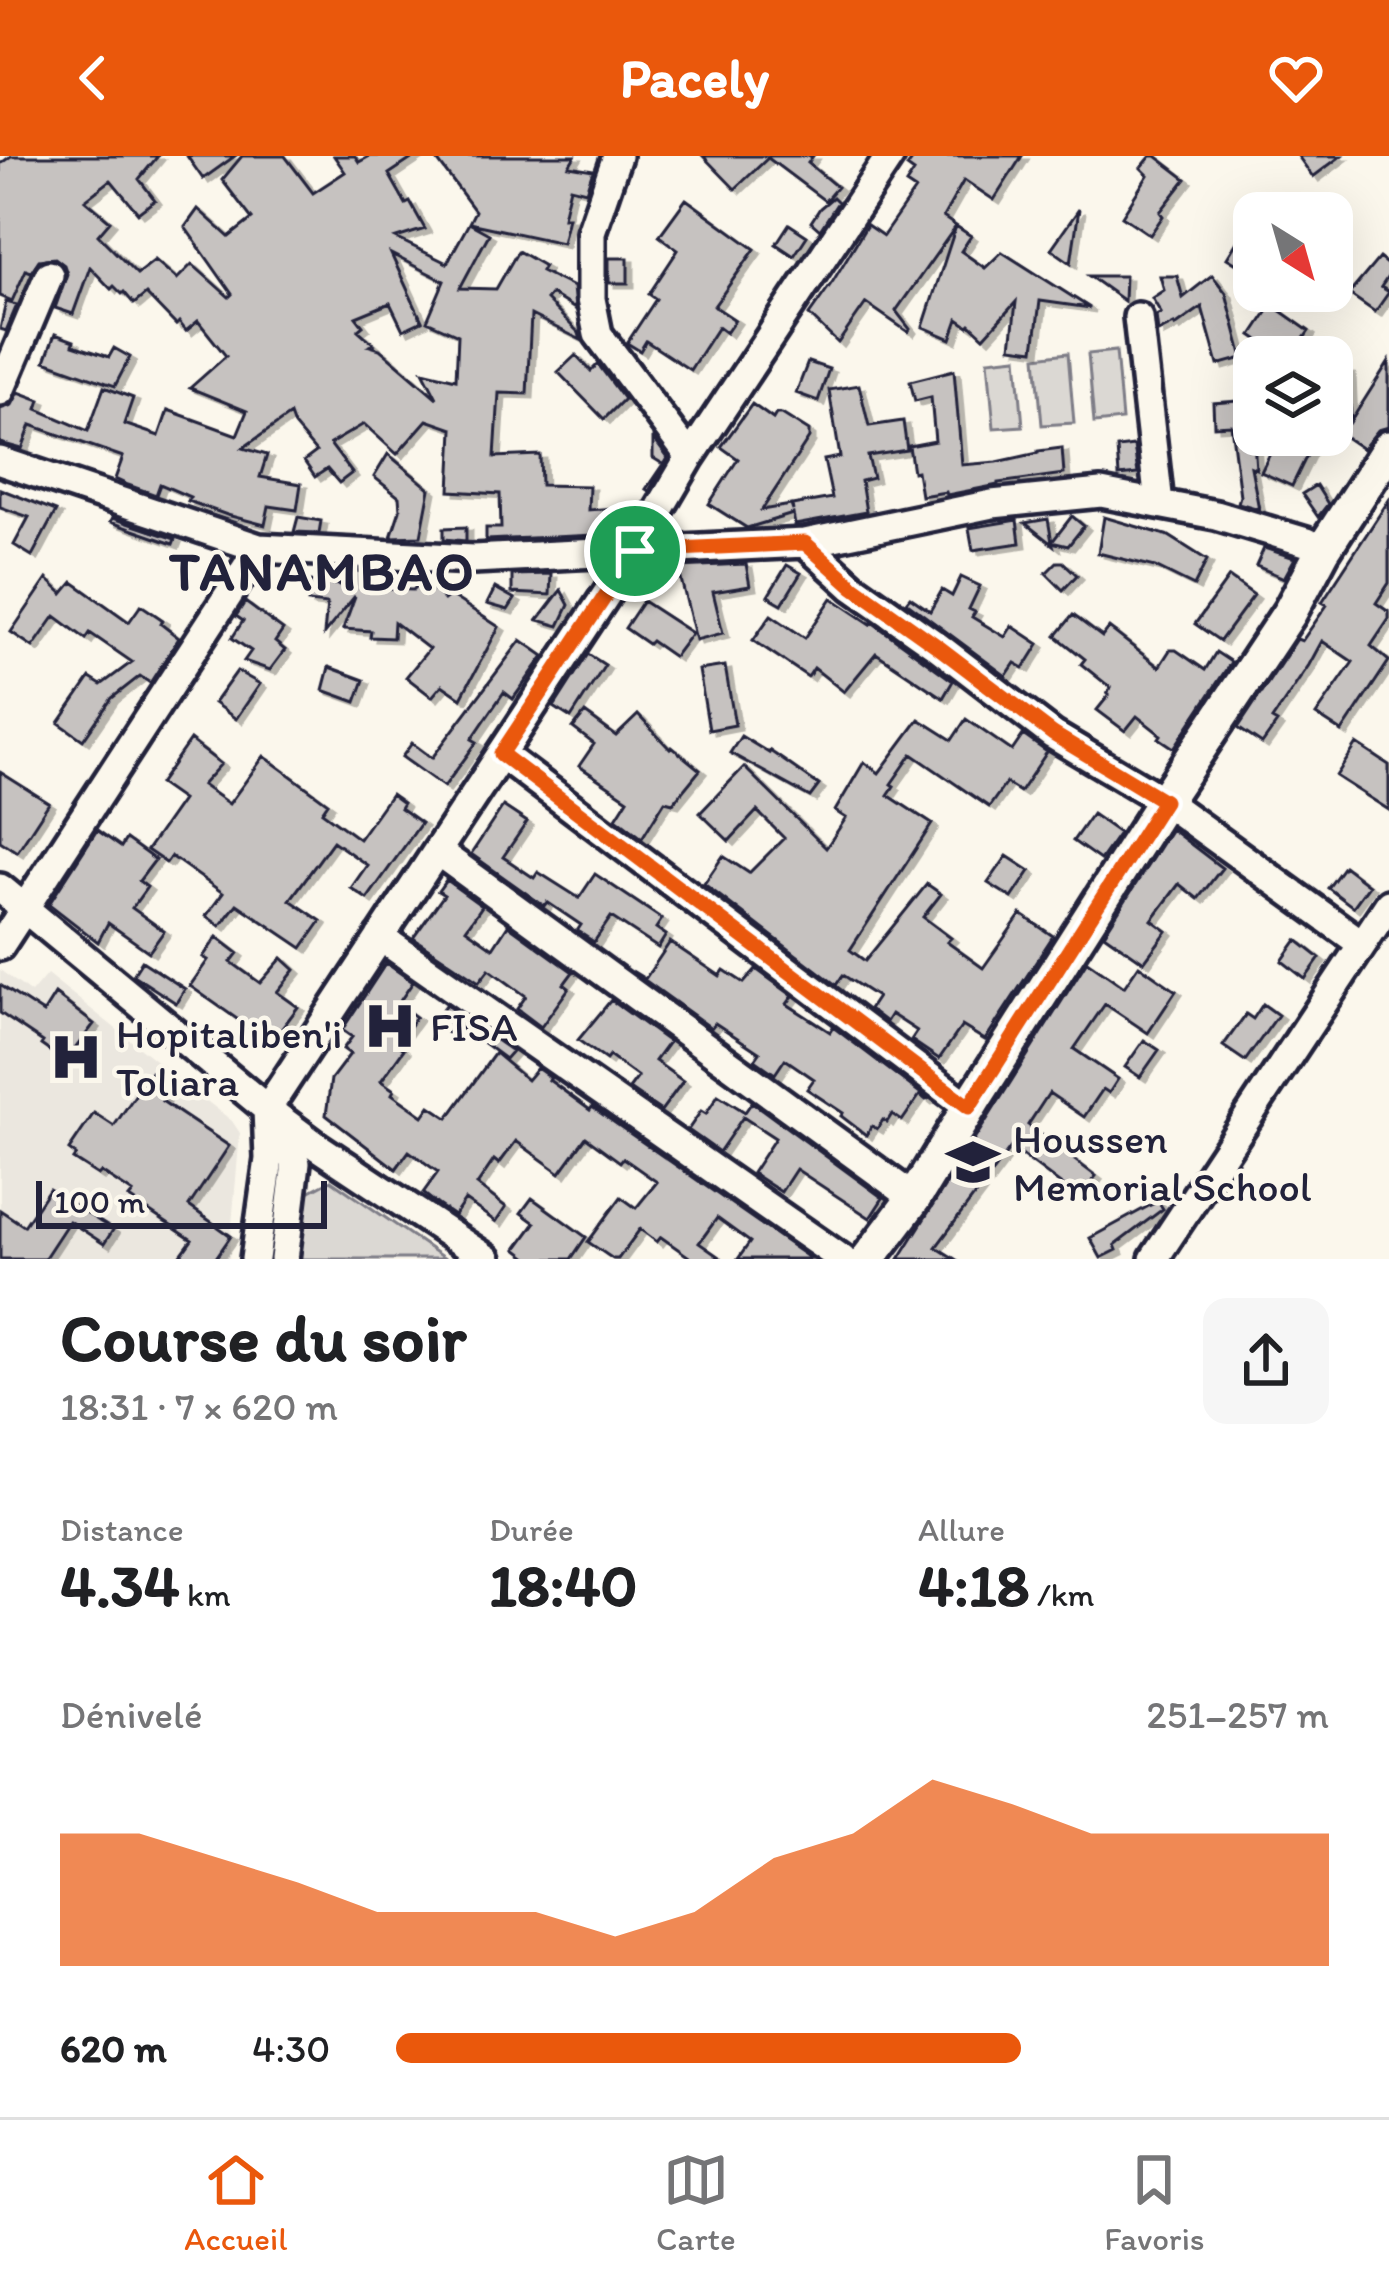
<!DOCTYPE html>
<html lang="fr">
<meta charset="utf-8">
<style>
body{margin:0;font-family:Itim,sans-serif;background:#f6f6f6;color:#202124;height:100vh;display:flex;flex-direction:column;font-size:45px;white-space:nowrap}
*{box-sizing:border-box;margin:0}
p{font-size:39px;color:#757577}
.icon{flex:none;width:66px;height:66px;fill:none;stroke:currentColor;stroke-width:2;stroke-linecap:round;stroke-linejoin:round}
.map{position:relative;height:1103px;overflow:hidden}
.side{display:flex;flex-direction:column;background:#fff;flex:1}
.side>*{flex:none}
.needle{width:78px;rotate:143deg}
.buttons{position:absolute;left:1233px;top:36px;display:grid;gap:24px}
.buttons a{display:grid;place-items:center;width:120px;height:120px;border-radius:24px;background:#fff;box-shadow:0 12px 48px #0002;font-size:60px}
.scale{position:absolute;left:36px;bottom:30px;width:291px;box-sizing:border-box;padding-left:12px;border:6px solid #22223b;border-top:0;font-size:33px;line-height:42px;white-space:nowrap;color:#22223b;-webkit-text-stroke:9px #fbf7ec;paint-order:stroke}
.pin{position:absolute;display:grid;place-items:center;width:102px;height:102px;color:#fff;margin:-51px;border:6px solid #fff;border-radius:50%;box-shadow:0 3px 12px #0007}
.round{display:grid;place-items:center;flex:none;width:126px;height:126px;border-radius:24px;background:#f6f6f6}
.head{display:flex;align-items:center;justify-content:space-between;height:204px;padding:0 60px}
h1{font-size:66px;font-weight:800;line-height:90px}
.figures{display:grid;grid-template-columns:repeat(3,1fr);gap:18px;height:204px;padding:12px 60px}
.figures div{display:grid;align-content:center}
.figures b{font-size:60px;font-weight:800}
.figures small{font-size:33px;font-weight:400}
.figures p{font-size:33px}
.chart{height:336px;padding:24px 60px}
.chart p{display:flex;justify-content:space-between}
.chart svg{width:100%;height:216px;margin-top:12px;fill:#ea580c;opacity:.7}
ul{padding:0 60px;list-style:none;font-size:39px}
li{display:grid;grid-template-columns:192px 144px 1fr;align-items:center;height:90px}
li i{height:30px;border-radius:15px;background:#ea580c}
header{display:flex;justify-content:space-between;align-items:center;height:156px;padding:0 60px;background:#ea580c;color:#fff;font-size:54px;font-weight:800}
.tabs{display:flex;justify-content:space-around;align-items:center;height:168px;border-top:3px solid #e0e0e0;background:#fff;font-size:33px;color:#757577}
.tabs a{display:grid;justify-items:center;gap:6px}
.tabs .active{color:#ea580c}
.map>svg:first-child{display:block}
.built{fill:#ebe7df}
.green{fill:#dbd8d3;stroke:#7e7d87;stroke-width:3}
.building{fill:#c6c2c0;stroke:#22223b;stroke-width:3;fill-rule:evenodd;filter:url(#shadow)}
.lines{fill:none;stroke-linecap:round;stroke-linejoin:round}
.minor-casing{stroke:#22223b;stroke-width:36}
.major-casing{stroke:#22223b;stroke-width:42}
.minor{stroke:#fbf7ec;stroke-width:27}
.major{stroke:#fbf7ec;stroke-width:33}
.route-casing{stroke:#fff;stroke-width:24}
.route{stroke:#ea580c;stroke-width:15}
.labels{text-anchor:middle;dominant-baseline:central;stroke-width:9;stroke-linejoin:round;paint-order:stroke}
.poi-label{font-size:42px;fill:#22223b;stroke:#fbf7ec;text-anchor:start}
.district-label{font-size:54px;font-weight:bold;letter-spacing:3px;fill:#22223b;stroke:#fbf7ec}
</style>
<header><svg class="icon" aria-label="back" viewBox="0 0 24 24"><path d="M15 5l-7 7 7 7"/></svg>Pacely<svg class="icon" aria-label="heart" viewBox="0 0 24 24"><path d="M12 20l-8-8c-3-5 5-10 8-4 3-6 11-1 8 4z"/></svg></header>
<div class="map">
<svg width="1389" height="1103" viewBox="0 0 1389 1103">
<defs>
<filter id="shadow"><feDropShadow dx="6" dy="4" stdDeviation="0" flood-color="#0004"/></filter>
</defs>
<rect width="100%" height="100%" fill="#fbf7ec"/>
<filter id="ink" filterUnits="userSpaceOnUse"><feTurbulence type="fractalNoise" baseFrequency=".00833" numOctaves="2"/><feDisplacementMap in="SourceGraphic" scale="24" xChannelSelector="R" yChannelSelector="G"/><feConvolveMatrix kernelMatrix="1 2 1 2 8 2 1 2 1" color-interpolation-filters="sRGB"/></filter>
<g filter="url(#ink)">
<!-- built -->
<path class="built" d="M0 814 31 837 47 818 232 965 240 977 229 1103H0Z"/>
<!-- green -->
<path class="green" d="M1116 195 1122 264 1094 267 1088 198Z
M1068 197 1074 267 1042 269 1036 201Z
M1017 201 1023 270 994 272 988 204Z
M331 1024 445 1103H292L301 1040Z"/>
<!-- building -->
<path class="building" d="M11 0H158L139 23 155 44 138 57 111 24 85 44 110 65 98 79 137 118 155 104 177 123 192 108 229 141 232 138 185 71 198 53 229 81 252 63 222 24 242 0H285L313 37 345 16 334 0H355L359 6 370 0H416L389 18 406 48 410 46 425 73 396 82 447 107 469 67 489 78 460 132 496 133 518 95 544 110 541 115 573 131 575 153 551 138 546 144 579 177 581 184 531 159 527 238 499 237 495 301 540 299 541 329 589 330 588 354 615 352 617 378 486 384V372H501L500 338 450 335 453 273 427 264 397 298 364 268 330 288 352 317 339 327 327 313 315 321 304 305 316 296 294 270 290 259 243 292 267 299 260 321 301 328 297 354 269 350 265 369 227 359 188 345 190 341 160 328 156 339 128 329 115 323 123 301 31 269 22 293 0 287V253L12 249 19 236 40 244 37 253 88 275 104 231 133 242 124 268 159 280 168 254 237 279 247 255 190 232 226 200 198 165 186 175 179 166 176 169 146 138 134 148 124 136 122 138 114 130 111 133 90 111 73 158 55 152 67 118 64 109 55 102 39 104 31 116 26 114 12 145 0 140V8ZM391 98 444 125 427 165 458 179 456 223 423 215 437 242 380 193 370 190 374 188 358 174 363 170 356 161 390 147 403 174 422 165Z
M187 0H235L203 23Z
M434 0H575L569 10 593 14 586 35 570 31 563 61H568L562 87 469 67 475 55Z
M703 0H813L808 7 837 31 825 45 768 2 735 33Z
M915 0H1022L994 44 964 24 943 61 956 70 896 155 910 173 908 176 866 147 838 187 809 159 833 125 867 69 883 80 915 34 906 28 914 16 907 11Z
M1151 0H1156L1186 23 1160 56 1163 60 1150 79 1122 60 1148 19 1141 12Z
M1298 0H1341L1313 21Z
M833 41 838 46 820 74 811 66 820 52Z
M686 43 755 93 714 150 735 164 726 177 718 171 690 214 646 185 640 195 627 187 656 143 649 138 678 94 659 80Z
M1079 53 1071 107 1051 93Z
M1254 58V99L1245 113 1227 102Z
M789 68 807 80 794 100 776 88Z
M956 70 971 80 961 95 985 112 1002 96 1090 152 1040 145 1034 194 1011 191 1016 146 984 181 970 168 968 170 958 163 951 183 923 171Z
M609 102H628V127H609Z
M1379 102 1389 110V119L1381 131 1389 136 1375 156 1349 138Z
M1212 119 1226 137 1243 202 1218 209 1202 151 1175 170 1174 168 1158 176 1156 160 1161 157 1152 142 1164 134 1160 120H1177L1183 142Z
M1089 120H1125L1124 145Z
M6 146 17 149 6 175 0 173Z
M1272 149 1309 175 1291 201H1284L1252 179Z
M55 178 74 185 73 189 109 201 114 192 130 201 115 230 45 205Z
M576 199 591 215 598 208 624 243 604 263 558 216Z
M1389 205V271L1378 274 1363 293 1332 272V266L1341 253 1332 245V215L1349 214 1351 265Z
M808 206 829 213 818 245 796 237Z
M954 214 962 309 997 306 1038 297V295L1062 292 1064 318 998 327V329L947 339 946 336 921 340 917 315 913 316 909 290 935 285 931 241 915 245 910 225Z
M859 229 869 270 903 265 907 294 868 300 873 322 861 325 866 356 795 369 793 358 747 372 709 348 738 303 721 291 752 248 773 263 776 258H782L809 275V282L762 354 791 349 793 355 792 349 832 342 824 304 840 301 829 234Z
M1251 244 1256 313 1251 311 1259 353 1238 347 1240 340 1231 269 1214 270 1213 247Z
M1279 279H1291L1312 289 1292 330 1261 316Z
M653 282 668 302 649 335 646 333 663 308 653 302Z
M1134 290 1138 318 1119 320 1117 292Z
M388 298 430 333 421 380 391 381 400 354 399 341 374 321Z
M1316 329 1328 348 1318 361 1302 338Z
M0 333 56 355 32 400 14 389 29 361 0 351Z
M1389 344V427L1376 447 1389 456V463L1371 490 1389 505 1342 576 1316 559 1353 506 1322 485 1309 509 1272 564 1277 567 1262 588 1238 572 1297 483 1302 485 1327 449 1322 446Z
M1072 360 1084 370 1068 390 1052 386 1053 389 1025 367 1048 363 1052 386Z
M298 361 321 365 319 377 294 376Z
M1104 361 1169 380 1207 404 1194 430 1155 411 1098 397Z
M112 362 175 383 173 388 110 366Z
M1017 364 1020 387 973 394 969 372Z
M466 371V385L444 383V372Z
M1264 392 1295 402 1284 422 1256 410Z
M1057 406H1063L1077 419 1063 434 1046 417Z
M746 408 750 430 713 436 723 477 696 484 678 411Z
M787 409 801 417 782 448 768 440Z
M342 414 367 416 365 428 362 432 413 434 419 428 428 427 444 444 450 439 499 471 461 542 442 529 432 541 406 521 429 493 394 466 393 482 370 481 371 475 343 473 355 440 324 478 327 448 308 446 310 425 341 429Z
M551 418 550 439 512 437V419Z
M961 421 980 430 969 453 975 456 972 461 1005 481 1012 470 1039 488 1024 512 1015 507 1006 520 906 446 910 441 930 455 942 434 952 440Z
M1229 421 1254 439 1220 485 1195 468Z
M47 423 63 438 73 426 129 466 141 449 163 464 161 468 179 482 150 527 140 520 112 542 83 584 59 567 90 522 101 529 132 506 90 477 86 483 55 460 33 491 11 476Z
M495 432 515 443 508 454 487 448Z
M561 434 569 449 559 470 538 464Z
M832 442 871 468 872 466 953 525 943 542 876 497 844 536 814 512 808 521 753 484 771 459 805 482Z
M643 445 692 477 674 501 651 485 648 488 625 472Z
M245 446 283 474 275 486 285 494 270 514 244 505 251 495 232 482 243 465 236 460Z
M1073 459 1102 481 1109 472 1159 511 1170 494H1176L1205 514 1216 496 1231 506 1174 592 1159 582 1161 579 1137 560 1125 575 1097 554 1109 539 1107 537 1111 532 1081 508 1085 503 1056 480Z
M521 484 544 500 513 543 504 536 472 583 477 586 444 631 402 601 412 587 432 602Z
M588 498 605 509 571 562 554 551Z
M725 510 735 569 709 574 699 514Z
M329 511 364 524 356 546 323 534Z
M237 515 260 528 236 563 214 547Z
M585 557 616 580 638 559 670 593 672 591 700 614 673 647 665 645 642 682 616 662 628 643 579 610 594 588 573 572Z
M919 563 952 584 966 563 1012 595 1023 579 1047 596 1020 636 1006 627 989 651 912 598 891 628 894 630 888 639 932 668 850 794 865 805 927 728 941 738 923 761 951 782 947 786 983 812 1021 758 1053 780 985 884 962 870 939 903 911 884 917 875 891 858 886 866 869 853 877 841 843 819 836 829 704 728 723 700 749 717 784 682 757 655 729 685 700 657 744 611 826 692 846 662 835 655 864 606 879 617Z
M741 580 769 597 770 595 819 629 810 641 730 597Z
M190 584 221 608 202 629 229 648 264 600 328 647 322 656 359 683 391 638 403 647 400 652 421 667 367 743 351 732 367 709 333 685 290 744 321 765 302 792 237 748 220 770 206 760 223 737 171 700 166 707 147 694 182 644 159 628Z
M1357 588 1389 609V654L1336 620Z
M0 616 49 647 17 696 0 685Z
M503 650 527 666 503 701 534 722 538 716 579 742 595 718 662 763 656 772 666 779 658 792 611 761 594 786 577 775 581 769 547 746 544 750 471 698Z
M1092 658 1119 677 1100 704 1073 685Z
M1171 673 1222 712 1198 743 1179 728 1152 764 1167 775 1144 806 1104 778Z
M97 674 121 691 126 683 155 704 139 725 147 731 132 752 164 775 149 796 108 767 98 786 49 748Z
M1007 700 1030 715 1012 742 988 727Z
M1344 710 1369 729 1353 751 1328 732Z
M446 724 482 750 466 773 493 792 508 769 573 816 564 828 569 832 541 871 517 853 526 840 489 813 479 826 413 782 444 739 438 735Z
M217 781 238 797 231 806 260 827 282 802 295 814 277 836 298 851 271 887 190 830 208 804 203 801Z
M1297 784 1320 802 1305 823 1282 805Z
M670 786 720 820 724 814 744 827 756 813 793 840 787 848 830 876 833 871 928 943 926 944 920 939 902 965 892 958 887 966 883 964 877 973 872 970 866 979 841 960 843 957 807 933 814 923 785 903 775 918 755 904 760 897 715 867 711 872 632 815 645 823Z
M142 805 185 833 176 847 133 819Z
M1087 805 1124 831 1139 809 1176 835 1148 877 1105 848 1074 893 1118 923 1109 937 1103 933 1084 961 1049 937 1028 969 1096 1020 1079 1042 1011 991 936 1091 955 1103H899Z
M386 807 413 826 398 848 416 861 397 887 404 893 381 925 394 934 392 938 423 960 430 950 448 962 495 897 527 924 537 912 551 922 549 924 590 954 592 951 811 1103H738L750 1086 717 1062 699 1087 722 1103H692L661 1081 657 1086 640 1073 618 1103H613L588 1086 621 1041 636 1052 657 1026 623 1002 620 1006 586 981 560 1017 516 985 499 1008 494 1004 477 1029 506 1051 496 1066 465 1044 454 1060 438 1049 423 1037 438 1016 409 995 396 1013 326 959 331 923 350 898 343 893 352 881 342 874Z
M0 829 43 857 55 838 94 868 65 906 41 889 43 886 0 857Z
M611 844 669 886 655 905 683 925 661 955 629 933 638 921 609 900 606 904 578 884Z
M1263 848 1278 859 1245 905 1223 890 1246 858 1253 863Z
M446 849 512 895 505 903 462 871 454 882 433 866Z
M1144 884 1159 894 1140 921 1125 911Z
M151 916 172 930 162 945 229 990 189 1050 231 1080 215 1103H178L192 1084 129 1042 133 1037 101 1016 98 1019 73 1003 76 999 69 994 94 957 114 970Z
M718 939 745 956 752 946 883 1042 870 1062 796 1013 781 1036 752 1017 775 982 743 961 719 996 688 974 701 955 706 958Z
M49 1033 113 1074 104 1088 69 1065 44 1103H0V1054L24 1070Z
M532 1042 586 1081 571 1103H529L516 1093 535 1067 521 1057Z
M1158 1045 1163 1053 1115 1089 1117 1094 1101 1102 1090 1082Z"/>
<g class="lines">
<!-- minor casing -->
<g class="minor-casing">
<path id="minor" d="M617 0 591 76V143L598 178 690 301
M1138 161 1159 348
M0 235 49 119
M0 305 259 392 473 403 805 387 992 348 1101 337 1216 359 1306 386 1323 394
M805 387 853 431 937 490 1053 579 1164 645 1362 788
M501 598 969 951
M437 695 914 1042
M0 732 267 953 318 991 487 1103
M380 781 842 1103
M0 790 259 392
M273 964 296 1007 284 1103
M255 1103 269 1003 267 953 635 395 690 301 890 0
M1154 1103 1389 748"/>
</g>
<!-- major casing -->
<g class="major-casing">
<path id="major" d="M868 1103 914 1042 975 942 1164 645 1290 456 1323 394 1389 292"/>
</g>
<!-- minor -->
<use href="#minor" class="minor"/>
<!-- major -->
<use href="#major" class="major"/>
</g>
</g>
<g class="lines" filter="url(#ink)">
<!-- route casing -->
<g class="route-casing">
<path id="route" d="M805 387 854 431 937 490 1053 578 1164 645 969 951 501 598 635 395Z"/>
</g>
<!-- route -->
<use href="#route" class="route"/>
</g>
<!-- icons -->
<defs>
<g id="hospital-bare" transform="scale(4.14)"><path d="M-5-5h3v3.5h4V-5h3V5h-3V1.5h-4V5h-3Z" fill="#22223b" stroke="#fbf7ec" stroke-width="2.5" paint-order="stroke"/></g>
<g id="school-bare" transform="scale(4.14)"><path d="M0-5L7-2L0 1L-7-2ZM-4 1L0 2.5L4 1V4Q0 6-4 4Z" fill="#22223b" stroke="#fbf7ec" stroke-width="2.5" paint-order="stroke"/></g>
</defs>
<g fill-rule="evenodd">
<use href="#hospital-bare" x="390" y="870"/>
<use href="#hospital-bare" x="76" y="901"/>
<use href="#school-bare" x="973" y="1006"/>
</g>
<g class="labels">
<!-- poi labels -->
<g class="poi-label">
<text x="430" y="870">FISA</text>
<text x="116" y="877">Hopitaliben'i<tspan x="116" dy="48">Toliara</tspan></text>
<text x="1013" y="982">Houssen<tspan x="1013" dy="48">Memorial School</tspan></text>
</g>
<!-- district labels -->
<g class="district-label">
<text x="323" y="415">TANAMBAO</text>
</g>
</g>
</svg>
<div class="buttons">
<a><svg class="needle" viewBox="-14 -14 28 28"><path d="M0-13l5 13h-10z" fill="#e53935"/><path d="M0 13l5-13h-10z" fill="#757577"/></svg></a>
<a><svg class="icon" aria-label="layers" viewBox="0 0 24 24"><path d="M12 4l9 5-9 5-9-5zM3 14l9 5 9-5"/></svg></a>
</div>
<div class="scale">100 m</div>
<div class="pin" style="left:635px;top:395px;background:#1e9e55"><svg class="icon" aria-label="arrive" viewBox="0 0 24 24"><path d="M6 21V4h12l-3 4 3 4H6"/></svg></div>
</div>
<section class="side">
<div class="head"><div><h1>Course du soir</h1><p>18:31 · 7 × 620 m</p></div><a class="round"><svg class="icon" aria-label="share" viewBox="0 0 24 24"><path d="M12 15V3M7 8l5-5 5 5M5 13v7h14v-7"/></svg></a></div>
<div class="figures">
<div><p>Distance</p><b>4.34<small> km</small></b></div>
<div><p>Durée</p><b>18:40</b></div>
<div><p>Allure</p><b>4:18<small> /km</small></b></div>
</div>
<div class="chart"><p><span>Dénivelé</span>251–257 m</p>
<svg viewBox="0 0 160 44" preserveAspectRatio="none"><path d="M0 44V17L10 17L20 22L30 27L40 33L50 33L60 33L70 38L80 33L90 22L100 17L110 6L120 11L130 17L140 17L150 17L160 17V44z"/></svg>
</div>
<ul>
<li><b>620 m</b>4:30<i style="width:67%"></i></li>
</ul>
</section>
<nav class="tabs">
<a class="active"><svg class="icon" aria-label="home" viewBox="0 0 24 24"><path d="M3 11l9-7 9 7M6 9v11h12V9"/></svg>Accueil</a>
<a><svg class="icon" aria-label="map" viewBox="0 0 24 24"><path d="M3 6l6-2 6 2 6-2v14l-6 2-6-2-6 2zM9 4v14M15 6v14"/></svg>Carte</a>
<a><svg class="icon" aria-label="saved" viewBox="0 0 24 24"><path d="M7 4h10v16l-5-4-5 4z"/></svg>Favoris</a>
</nav>
